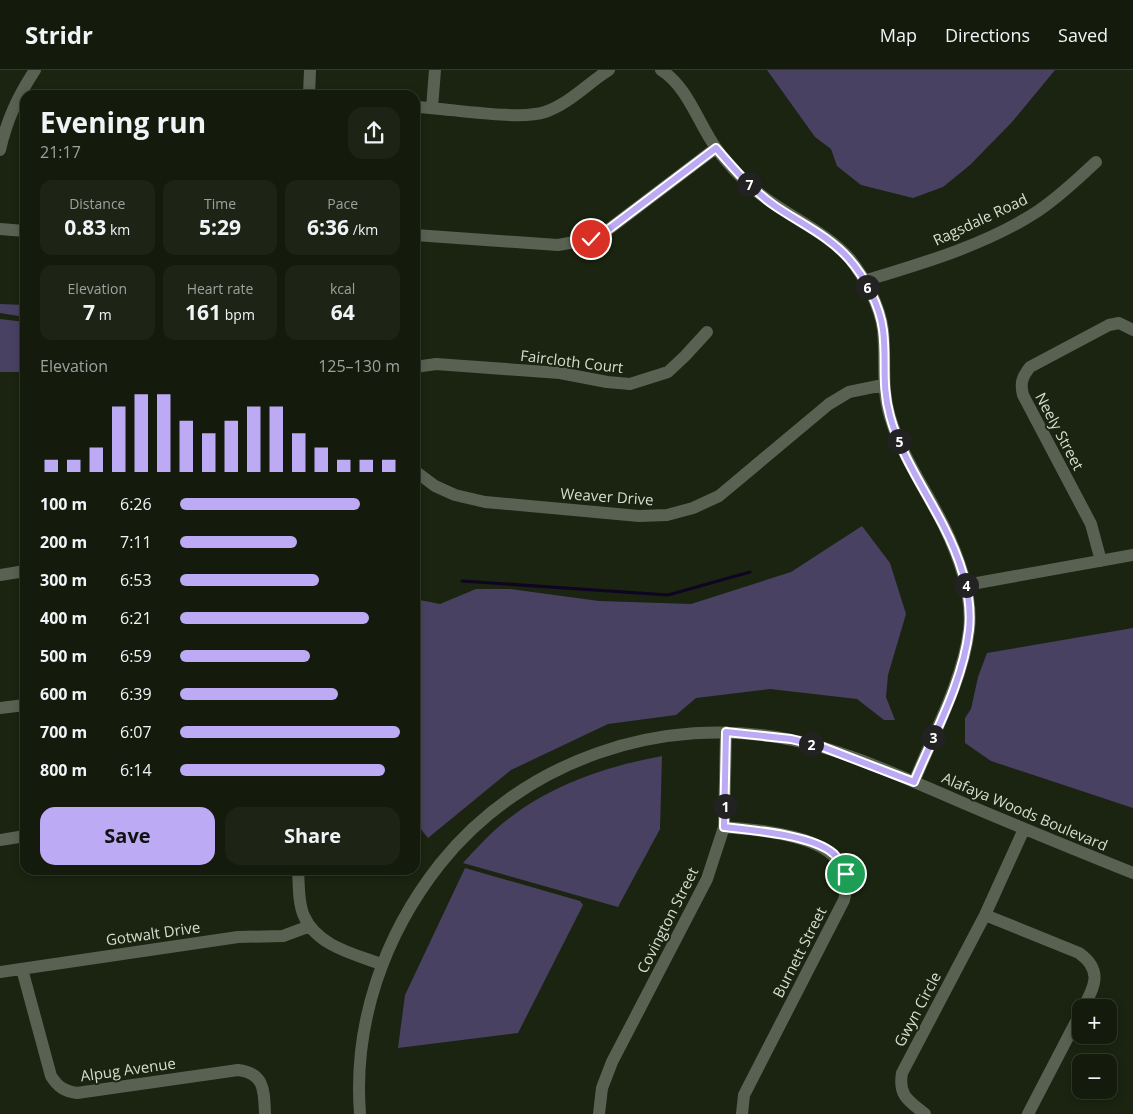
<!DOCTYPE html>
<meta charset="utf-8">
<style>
body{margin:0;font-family:"Open Sans",sans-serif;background:#1d2415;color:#f1f3f6;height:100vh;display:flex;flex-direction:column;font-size:19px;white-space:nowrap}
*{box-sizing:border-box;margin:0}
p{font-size:16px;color:#9da19d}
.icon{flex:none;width:28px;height:28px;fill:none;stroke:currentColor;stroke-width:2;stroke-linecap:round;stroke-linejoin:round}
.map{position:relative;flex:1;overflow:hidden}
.panel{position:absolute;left:20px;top:20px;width:400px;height:785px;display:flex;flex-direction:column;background:#141b0c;border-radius:15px;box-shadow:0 2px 8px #0003,0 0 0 1px #33392d}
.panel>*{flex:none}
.tools{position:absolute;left:1072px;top:929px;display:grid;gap:10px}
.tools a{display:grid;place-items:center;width:45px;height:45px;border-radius:10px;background:#141b0c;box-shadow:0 2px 8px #0003,0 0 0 1px #33392d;font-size:25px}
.pin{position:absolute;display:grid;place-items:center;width:42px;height:42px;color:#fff;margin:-21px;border:2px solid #fff;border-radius:50%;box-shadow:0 1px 5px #0007}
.km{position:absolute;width:25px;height:25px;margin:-12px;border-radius:50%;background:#222;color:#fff;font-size:14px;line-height:25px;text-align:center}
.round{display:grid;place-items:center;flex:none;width:52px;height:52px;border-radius:15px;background:#1d2415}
.overview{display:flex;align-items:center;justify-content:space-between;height:85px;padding:0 20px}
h1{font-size:28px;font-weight:700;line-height:38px}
.metrics{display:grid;grid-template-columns:repeat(3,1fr);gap:8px;height:85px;padding:5px 20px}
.metrics div{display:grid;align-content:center;border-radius:12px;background:#1d2415;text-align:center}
.metrics b{font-size:21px;font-weight:700}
.metrics small{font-size:14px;font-weight:400}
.metrics p{font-size:14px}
.chart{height:140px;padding:10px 20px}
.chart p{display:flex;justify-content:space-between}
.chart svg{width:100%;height:90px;margin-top:5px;stroke:#bcaaf5;stroke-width:6}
.button{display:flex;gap:10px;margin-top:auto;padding:10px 20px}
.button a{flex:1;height:58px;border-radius:15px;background:#bcaaf5;color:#111;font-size:20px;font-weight:700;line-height:58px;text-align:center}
.button a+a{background:#1d2415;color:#f1f3f6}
ul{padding:0 20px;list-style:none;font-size:16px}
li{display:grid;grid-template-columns:80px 60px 1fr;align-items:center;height:38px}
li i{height:12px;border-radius:6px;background:#bcaaf5}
header{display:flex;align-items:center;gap:30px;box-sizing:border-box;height:70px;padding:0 25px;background:#141b0c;border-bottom:1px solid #33392d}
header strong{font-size:24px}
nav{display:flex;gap:28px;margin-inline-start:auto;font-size:18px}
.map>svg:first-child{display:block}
.green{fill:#494162}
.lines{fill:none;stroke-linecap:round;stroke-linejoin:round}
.stream{stroke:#0f0522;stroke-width:3}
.minor{stroke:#596252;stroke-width:12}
.route-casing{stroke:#fff;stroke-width:10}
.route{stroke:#bcaaf5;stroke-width:6}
.labels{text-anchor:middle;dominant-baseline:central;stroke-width:4;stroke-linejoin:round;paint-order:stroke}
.street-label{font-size:15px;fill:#d7ded1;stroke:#1a2410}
</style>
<header>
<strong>Stridr</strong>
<nav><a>Map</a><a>Directions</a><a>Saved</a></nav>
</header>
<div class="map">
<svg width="1133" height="1044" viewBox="0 0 1133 1044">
<rect width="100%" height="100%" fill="#1a2410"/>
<!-- green -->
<path class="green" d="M767 0H1055L1012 52 970 95 943 117 913 128 861 115 837 96 831 79 815 67Z
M0 234 25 235V247L0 243Z
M0 249 25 252V302H0Z
M862 456 890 493 906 544 888 605 886 627 895 650H884L857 629 770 619 696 628 676 645 608 654 511 700 428 768 415 752V529L440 534 476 519H510L599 531 691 534 791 502Z
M1133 558V738L991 691 965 673V648L971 639 978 607 987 583Z
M662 686 660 759 618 837 463 793C473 782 484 770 495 760 542 718 602 697 662 686Z
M465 798 580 831 583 835 518 963 398 978 405 925Z"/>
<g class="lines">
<!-- stream -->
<path class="stream" d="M462 511 668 525 750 502"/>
<!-- minor -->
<path class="minor" d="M661 0C688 17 698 53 716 78 724 89 734 100 743 109 774 141 822 157 850 189 865 208 880 236 883 260 886 290 881 318 890 347 902 386 926 420 944 456 959 487 973 524 969 560 963 610 933 665 914 712
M309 25 310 0
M415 37C447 38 519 51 545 42 569 34 588 13 609 0
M432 38 435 0
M0 80C7 49 18 26 35 0
M0 159 25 161
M415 165 558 175 591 169 605 162 716 78
M864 211C923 193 986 175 1038 141 1059 127 1078 109 1096 92
M415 297 436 294 560 303 607 312 630 314 668 302 685 286 707 262
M415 401 435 416 455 425 485 432 639 446 667 445 693 438 719 426 829 334 849 322 883 315
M1101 491 1091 454 1023 325C1020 313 1022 307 1030 297L1109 255 1119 253 1133 260
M0 505 25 501
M966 515 1133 485
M0 638 25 635
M724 757C767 761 863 766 844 830L744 1025 742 1044
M0 770 25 766
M298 800C299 814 298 833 304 846 317 876 354 884 381 894
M985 845 1079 883C1103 900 1095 916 1083 938
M22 899 51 1006C58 1017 64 1021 77 1023L238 1000C265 1003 264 1021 265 1044
M0 902 238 867 283 866 310 856
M360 1044C353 953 384 865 440 794 523 690 662 643 792 670 845 680 897 705 947 726 1009 753 1071 778 1133 803
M599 1044 602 1018 612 992 707 809 724 757 726 662
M925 1044C909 1031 898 1026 902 1003L985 845 1024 759
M1028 1044 1081 942"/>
</g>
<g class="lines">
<!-- route casing -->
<g class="route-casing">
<path id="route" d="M591 169 605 162 716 78C734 99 752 120 775 136 800 153 829 166 849 189 865 207 880 236 883 260 887 290 881 314 890 346 900 384 925 420 943 455 959 486 973 524 969 560 963 612 934 664 914 712L820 676 791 669 726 662 724 757C752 760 813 765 834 784 840 790 843 797 846 804"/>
</g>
<!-- route -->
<use href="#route" class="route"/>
</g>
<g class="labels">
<!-- street labels -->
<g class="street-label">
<text transform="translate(980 149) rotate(-25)">Ragsdale Road</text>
<text transform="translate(572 291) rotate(7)">Faircloth Court</text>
<text transform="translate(1060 361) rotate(62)">Neely Street</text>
<text transform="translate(607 426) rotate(4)">Weaver Drive</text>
<text transform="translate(1025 741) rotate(23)">Alafaya Woods Boulevard</text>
<text transform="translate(667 850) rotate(-63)">Covington Street</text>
<text transform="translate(153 863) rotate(-8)">Gotwalt Drive</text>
<text transform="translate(799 882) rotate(-63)">Burnett Street</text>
<text transform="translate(917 939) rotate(-62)">Gwyn Circle</text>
<text transform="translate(128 999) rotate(-8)">Alpug Avenue</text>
</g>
</g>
</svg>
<div class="tools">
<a>+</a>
<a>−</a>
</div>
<div class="pin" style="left:846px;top:804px;background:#1e9e55"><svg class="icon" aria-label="arrive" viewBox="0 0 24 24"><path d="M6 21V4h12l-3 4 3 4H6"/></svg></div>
<div class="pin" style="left:591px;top:169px;background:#d93025"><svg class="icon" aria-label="check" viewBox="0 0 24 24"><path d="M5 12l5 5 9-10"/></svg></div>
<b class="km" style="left:725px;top:736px">1</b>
<b class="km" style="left:811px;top:674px">2</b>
<b class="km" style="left:933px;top:667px">3</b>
<b class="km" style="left:966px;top:515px">4</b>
<b class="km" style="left:899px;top:371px">5</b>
<b class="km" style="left:867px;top:217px">6</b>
<b class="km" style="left:749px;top:114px">7</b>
<section class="panel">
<div class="overview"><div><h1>Evening run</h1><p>21:17</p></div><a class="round"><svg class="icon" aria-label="share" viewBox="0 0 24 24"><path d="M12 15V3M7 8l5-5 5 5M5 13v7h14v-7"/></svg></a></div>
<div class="metrics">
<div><p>Distance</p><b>0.83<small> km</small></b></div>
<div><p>Time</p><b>5:29</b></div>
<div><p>Pace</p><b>6:36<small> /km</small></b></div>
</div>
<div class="metrics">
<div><p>Elevation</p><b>7<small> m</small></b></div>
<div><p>Heart rate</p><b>161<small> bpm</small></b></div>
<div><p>kcal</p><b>64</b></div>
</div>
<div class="chart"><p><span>Elevation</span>125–130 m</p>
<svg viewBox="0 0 160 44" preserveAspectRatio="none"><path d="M5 44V38M15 44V38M25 44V32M35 44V12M45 44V6M55 44V6M65 44V19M75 44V25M85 44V19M95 44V12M105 44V12M115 44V25M125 44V32M135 44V38M145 44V38M155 44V38"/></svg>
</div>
<ul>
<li><b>100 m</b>6:26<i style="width:82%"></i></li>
<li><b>200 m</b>7:11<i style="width:53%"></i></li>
<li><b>300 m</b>6:53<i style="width:63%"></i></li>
<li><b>400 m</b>6:21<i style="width:86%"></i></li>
<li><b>500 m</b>6:59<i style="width:59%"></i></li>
<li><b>600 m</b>6:39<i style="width:72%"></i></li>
<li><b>700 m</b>6:07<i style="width:100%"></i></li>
<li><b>800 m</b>6:14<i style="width:93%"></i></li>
</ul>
<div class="button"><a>Save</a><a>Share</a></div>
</section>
</div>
